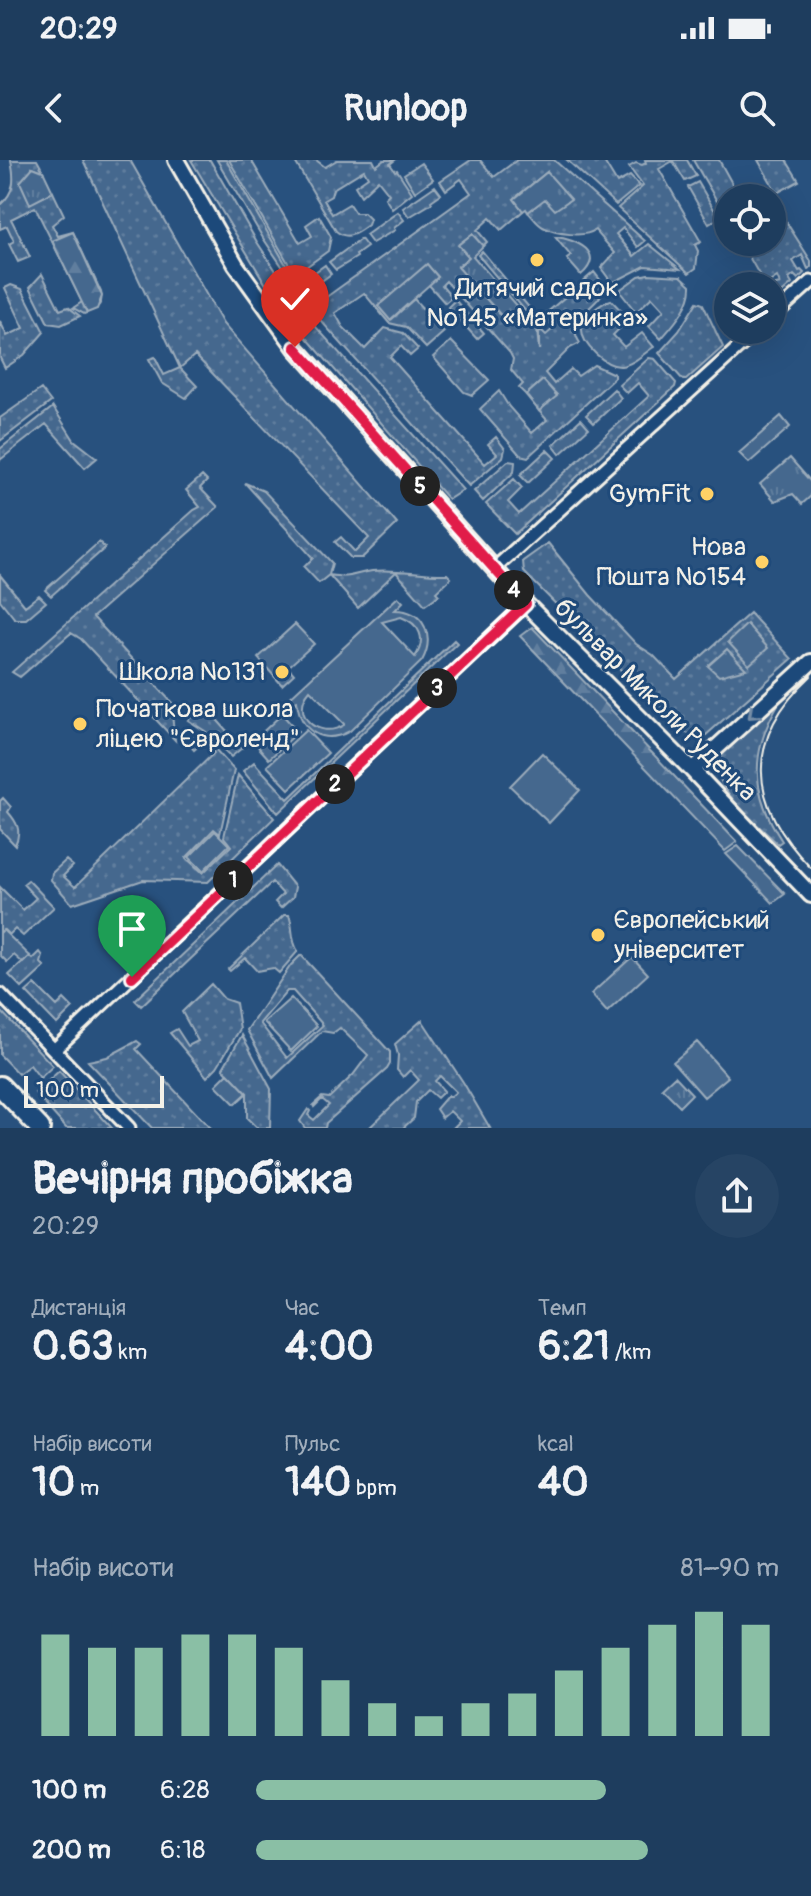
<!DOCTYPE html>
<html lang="uk">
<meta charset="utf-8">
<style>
body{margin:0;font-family:Pangolin,sans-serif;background:#264464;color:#f1f3f6;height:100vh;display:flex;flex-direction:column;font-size:30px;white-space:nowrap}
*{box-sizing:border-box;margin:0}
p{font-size:26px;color:#a1aebc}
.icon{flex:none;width:44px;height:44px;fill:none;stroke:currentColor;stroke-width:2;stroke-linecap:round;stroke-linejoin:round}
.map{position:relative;height:968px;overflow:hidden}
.details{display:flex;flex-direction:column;background:#1e3d5e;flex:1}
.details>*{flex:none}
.fabs{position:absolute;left:714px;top:24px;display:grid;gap:16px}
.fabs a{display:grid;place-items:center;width:72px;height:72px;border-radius:50%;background:#1e3d5e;box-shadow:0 8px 32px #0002,0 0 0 2px #3c5673;font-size:40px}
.scale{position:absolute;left:24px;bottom:20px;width:140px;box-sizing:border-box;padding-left:8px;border:4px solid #f4f1e8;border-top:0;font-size:22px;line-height:28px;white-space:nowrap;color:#f4f1e8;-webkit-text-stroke:6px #1f4a7a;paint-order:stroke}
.pin{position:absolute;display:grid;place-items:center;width:68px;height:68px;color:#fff;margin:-82px -34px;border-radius:50% 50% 50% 0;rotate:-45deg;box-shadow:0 0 8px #0007}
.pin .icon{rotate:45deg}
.km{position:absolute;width:40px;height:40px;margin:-20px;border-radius:50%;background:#222;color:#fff;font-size:22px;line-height:40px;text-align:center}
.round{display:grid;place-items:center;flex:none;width:84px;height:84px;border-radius:42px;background:#264464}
.overview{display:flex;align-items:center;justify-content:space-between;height:136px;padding:0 32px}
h1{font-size:44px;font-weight:700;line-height:60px}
.metrics{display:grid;grid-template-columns:repeat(3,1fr);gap:12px;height:136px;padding:8px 32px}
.metrics div{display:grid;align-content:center}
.metrics b{font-size:40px;font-weight:700}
.metrics small{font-size:22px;font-weight:400}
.metrics p{font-size:22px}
.chart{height:224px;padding:16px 32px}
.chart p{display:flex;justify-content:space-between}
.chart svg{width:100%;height:144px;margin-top:8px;stroke:#8abfa5;stroke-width:6}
ul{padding:0 32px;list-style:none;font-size:26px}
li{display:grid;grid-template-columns:128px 96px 1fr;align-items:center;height:60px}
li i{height:20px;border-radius:10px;background:#8abfa5}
.status{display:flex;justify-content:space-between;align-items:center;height:56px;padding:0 40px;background:#1e3d5e;direction:ltr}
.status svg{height:22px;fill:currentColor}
header{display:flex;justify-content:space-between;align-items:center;height:104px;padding:0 32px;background:#1e3d5e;font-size:36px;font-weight:700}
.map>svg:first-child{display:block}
.grass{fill:url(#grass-dots);stroke:#9cacbb;stroke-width:2;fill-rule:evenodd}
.forest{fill:url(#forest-firs);stroke:#9cacbb;stroke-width:2}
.park{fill:url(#park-tufts);stroke:#9cacbb;stroke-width:2}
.garden{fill:#45688e;stroke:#9cacbb;stroke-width:2;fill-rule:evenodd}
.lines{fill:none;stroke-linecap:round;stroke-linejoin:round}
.minor-casing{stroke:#f4f1e8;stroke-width:17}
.tertiary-casing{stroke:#f4f1e8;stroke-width:20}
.trunk-casing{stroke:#f4f1e8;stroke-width:24}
.minor{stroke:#1f4a7a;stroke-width:11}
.tertiary{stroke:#1f4a7a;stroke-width:14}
.trunk{stroke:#1f4a7a;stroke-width:18}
.tram{stroke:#f4f1e8;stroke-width:2}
.oneway{stroke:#748da6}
.route-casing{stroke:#fff;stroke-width:16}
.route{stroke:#e11d48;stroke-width:10}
.poi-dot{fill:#ffd166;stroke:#1f4a7a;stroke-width:3}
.labels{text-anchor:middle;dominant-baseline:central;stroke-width:6;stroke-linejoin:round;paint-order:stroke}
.poi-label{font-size:26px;fill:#f4f1e8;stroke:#1f4a7a;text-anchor:end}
.street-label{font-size:26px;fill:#f4f1e8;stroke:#1f4a7a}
</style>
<div class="status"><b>20:29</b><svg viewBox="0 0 49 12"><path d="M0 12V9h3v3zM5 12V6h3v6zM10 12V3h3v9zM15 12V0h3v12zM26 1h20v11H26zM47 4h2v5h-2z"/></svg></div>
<header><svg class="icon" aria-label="back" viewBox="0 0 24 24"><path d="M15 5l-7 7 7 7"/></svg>Runloop<svg class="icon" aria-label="search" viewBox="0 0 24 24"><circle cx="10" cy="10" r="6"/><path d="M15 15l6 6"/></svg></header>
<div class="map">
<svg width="811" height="968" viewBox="0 0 811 968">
<defs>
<pattern id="grass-dots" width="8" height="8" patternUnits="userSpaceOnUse" patternTransform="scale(2)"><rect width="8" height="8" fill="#45688e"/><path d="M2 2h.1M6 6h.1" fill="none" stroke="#607e9e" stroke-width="1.8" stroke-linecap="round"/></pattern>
<pattern id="forest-firs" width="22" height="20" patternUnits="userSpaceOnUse" patternTransform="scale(2)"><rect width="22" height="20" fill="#45688e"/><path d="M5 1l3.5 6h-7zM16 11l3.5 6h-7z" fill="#607e9e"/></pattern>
<pattern id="park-tufts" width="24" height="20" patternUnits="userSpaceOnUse" patternTransform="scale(2)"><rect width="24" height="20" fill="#45688e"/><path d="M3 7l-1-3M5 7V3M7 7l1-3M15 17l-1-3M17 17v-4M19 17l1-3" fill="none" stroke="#607e9e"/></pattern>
</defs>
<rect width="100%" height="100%" fill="#28517e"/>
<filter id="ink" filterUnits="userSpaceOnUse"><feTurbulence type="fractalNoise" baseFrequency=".0125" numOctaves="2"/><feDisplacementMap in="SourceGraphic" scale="16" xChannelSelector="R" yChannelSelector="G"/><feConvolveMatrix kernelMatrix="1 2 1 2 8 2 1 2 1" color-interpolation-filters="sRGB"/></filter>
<g filter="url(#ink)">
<!-- grass -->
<path class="grass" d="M11 0H37L43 11 32 7 30 43 53 32 64 55 52 65 58 76 73 72 101 132C104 146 95 149 84 154L73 148 82 142 35 47 11 59 30 97 18 102 9 84 14 81 7 66 0 69V45C15 32 15 19 11 0Z
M83 0H130L223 164 397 364 362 398H351L335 382 341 377 355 392 369 378 195 195 180 208 197 226 186 238 162 223 149 199 155 197 164 215 180 208Z
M191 0H210L257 82 284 123 271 133Z
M217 0H226L293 117 290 118 263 78Z
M229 0H251L300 83 312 76 306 65 319 56 331 77 328 91 295 115Z
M294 0H316L325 7 337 0H373L376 6 384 0H395L390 4 395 11 397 10 412 33 392 49 385 38 389 34 378 20 361 36 355 26 368 17 364 10 333 29 331 36 324 40 332 54 349 44 355 53H364L370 59 368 65C357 73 348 81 336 71Z
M471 0H480L494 17 517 0H554L645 81 638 87 623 68 616 74 634 96 649 84 680 109 645 106 612 123 601 108 615 93 595 70C584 78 556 74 543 67 537 64 533 57 528 52L545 38 547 12 514 39 523 51 501 70 490 58 477 70 487 82 483 86 472 74 459 84 469 97 458 106 505 160 519 149 537 170 539 190V172L541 170 546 175 554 168 548 161 540 167 536 162 594 112 605 126C601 148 562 156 580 183L570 188 545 213 554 224 571 209 578 216 594 205 614 214V218L528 297 520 295 480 249 499 231 509 247 532 273 547 260 539 251 557 235 543 220 526 235 519 228 523 224 511 210 513 199 510 193 446 121 442 125 452 137 445 143 429 125 438 117 427 105 391 160 414 139 444 172 426 188 406 167 389 163 364 133 335 153 343 167 365 189 385 168 403 173 418 189 410 196 401 186 390 197 485 304 497 294 488 284 496 277 505 289 503 297 469 326 321 161 298 124 325 105 331 114 315 126 325 138 471 33 461 19 446 30 440 21Z
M567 0H603L617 23 630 16 639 26 616 45Z
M645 0H687L696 16 685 21 673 1 659 9 701 82 695 85 698 91 696 108 689 113 618 48 643 26 629 7 636 3 642 5 646 3Z
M693 0H719L740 38H728V60Z
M758 0H786L799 21 777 33Z
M421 3 433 19 415 32 404 14Z
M698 22 719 58 709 64 688 27Z
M435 26 441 34 431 41 432 43 409 57 403 48Z
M398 52 404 60 394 68 395 70 372 83 366 75Z
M785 60 811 101V107L808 109 802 95 793 101 799 111 801 110 804 113 798 119 794 115 789 119 792 124 776 138 772 136V126L780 124 777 117 765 125 748 95 775 80 772 68Z
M555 77C576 79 607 93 581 115L567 99 571 96Z
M361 79 367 87 356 95 357 97 336 110 329 102Z
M482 91 537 157 533 160 478 95Z
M42 114 60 150 68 147 80 156 61 165 48 163 30 127Z
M648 114 681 116 691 125C692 145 673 165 661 179L649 166 664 150 652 137 636 152 621 133V129L639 116Z
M11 125 22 129 44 172 24 195 5 208 0 198V161L7 176 24 168 5 128Z
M291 130 315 166 463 330 449 339 446 337 278 145 279 137Z
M455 140 484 173 477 179 448 147Z
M611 140 629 159 613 175 624 187 642 173 654 187C644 193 633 205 621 206 606 207 582 185 582 170 582 160 588 155 595 149 601 145 604 142 611 140Z
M697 142 703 144 723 187 686 220H683L659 193 679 171Z
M451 181 489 220 472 235 464 232 433 197Z
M649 198 655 199 676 223 675 227 515 374 486 344 514 319 522 328 508 342 519 354 649 236 638 223 627 233 619 225Z
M41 229 51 242 0 281V258Z
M614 229 621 238 594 263 586 255Z
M53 247 74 280 97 298 85 308 46 264 0 300V289Z
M581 259 589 268 560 294 553 285Z
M547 290 555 298 528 323 520 315Z
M508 301 515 302 514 312 483 341 474 331Z
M202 316 207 321 200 328 218 347 93 457 175 546 172 555 175 580 81 479 71 473 20 517 12 512 194 350 200 347 186 330Z
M245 323 264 331 332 403 329 415C353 419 350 414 372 411 396 408 423 415 447 414L451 418 436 432 439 435 425 445 396 412 358 448 329 415 319 423 304 407 313 398Z
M99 382 105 388 51 436 45 430Z
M548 383 590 435 636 484 653 495 676 519 750 453 792 499 705 576H694L681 571 524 412 523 401Z
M0 415 25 446 39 435 46 442 26 459H15L0 440Z
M454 480 457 483 278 653 243 611 254 602 288 639Z
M778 540 780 541C750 591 750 632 782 681L778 684C760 666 704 623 720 596 730 579 763 554 778 540Z
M204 545 242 588 231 597 205 571 188 560Z
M198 576 207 580 234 610 220 674 214 669 186 698 203 713 231 686 224 677 238 615 274 658 208 722 143 720 72 744 51 720 52 713 66 700 73 706 63 716 75 727 214 593 204 581 194 590 187 582Z
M3 638 11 647 8 652C17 662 22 671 15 685L0 669V641Z
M277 705 295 727 293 737 281 748 275 742 283 734 272 722 141 846 135 840Z
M28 720 54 747 23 776 15 769 9 775 4 770 0 773V727L23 750 36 738 23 724Z
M284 755H289C294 767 290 780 298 791L279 813 273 808 257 811 245 798 230 811 228 809Z
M40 792 43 796 41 803 45 807 22 828 9 815 30 796 33 799Z
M301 795 390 892V904L387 909 326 963 325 968H305L300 961 308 949 310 951 308 955 314 960 329 945 322 939 314 947 313 945 322 937 329 938 353 915 368 895 340 868 333 873 322 871 273 918 247 870 291 805ZM287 831H293L323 865 287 898 260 863Z
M35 824 57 846 64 839 73 848 57 864 26 832Z
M211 824 224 839 236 843 240 869 217 907 207 917 170 873 177 869 188 886 198 881 182 852Z
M0 850 53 906 40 918 30 905 18 914 0 895Z
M422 860 463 922 490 968H453L460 961 450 951 442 958 436 949 448 935 450 937 456 932 440 916 435 921 444 931 437 938 428 930 416 942 414 958 403 968H369L419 920 410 910 403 917 397 910 398 895 395 884Z
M242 875 271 929 270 968H257L247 958V933L223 908Z
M137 881 141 884 136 889 210 968H152L88 901 107 897Z
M59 911 112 968H66L35 933Z"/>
<!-- forest -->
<path class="forest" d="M73 72 102 136 97 149 87 153 52 81Z
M532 467 737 682 725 691 520 476Z
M738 686 785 734 773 743 726 694Z"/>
<!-- park -->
<path class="park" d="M33 7 43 11 53 32 30 44 20 22Z
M547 12 571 39 555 50 545 39 528 52 526 49 523 51 514 39Z
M472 74 483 86 473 96 519 149 506 161 458 107 469 97 458 85Z
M543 220 557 236 539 251 526 235Z
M781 256 790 267 749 303 739 293Z
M790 298 811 322V336L802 344 793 334 775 341 760 324Z
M727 489 746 509 719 516 708 506Z
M3 770 30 796 23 803 14 795 7 802 0 795V773Z
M228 913 247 933 235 944 216 925Z
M675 916 692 934 680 946 662 928Z"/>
<!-- garden -->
<path class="garden" d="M427 104 438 117 390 160 378 146Z
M398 437 403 442 395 450C425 450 435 477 422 501L350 571C322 586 300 571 297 541L290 546 286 541ZM401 457C420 464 427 479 415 497L382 462ZM310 530 344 564V565C318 581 289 554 310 530Z
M295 464 314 484 288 507 294 514 282 525 258 498Z
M747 464 768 488 749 505 728 482Z
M282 554 298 572 269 599 253 581Z
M306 570 328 593 289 629 267 606Z
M542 593 580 630 549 663 510 626Z
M215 671 229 685 203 711 189 697Z
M632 797 648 814 607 852 591 834Z
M291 838 317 866 291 891 264 862Z
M697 882 728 917 704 937 673 902Z"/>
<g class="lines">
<!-- minor casing -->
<g class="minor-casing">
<path id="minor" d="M772 157 811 122
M494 409 758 170
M0 834 129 968
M54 890 526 444"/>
</g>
<!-- tertiary casing -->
<g class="tertiary-casing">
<path id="tertiary" d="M176 0 236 105 295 187 526 444 692 610 811 735
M692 610 811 502"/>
</g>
<!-- trunk casing -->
<g class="trunk-casing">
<path id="trunk" d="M0 926 40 968"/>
</g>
<!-- minor -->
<use href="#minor" class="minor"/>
<!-- tertiary -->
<use href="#tertiary" class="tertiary"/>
<!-- trunk -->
<use href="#trunk" class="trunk"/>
<!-- tram -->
<path class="tram" d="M811 516C743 579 748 644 811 708"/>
</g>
<!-- one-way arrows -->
<defs><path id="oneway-chevron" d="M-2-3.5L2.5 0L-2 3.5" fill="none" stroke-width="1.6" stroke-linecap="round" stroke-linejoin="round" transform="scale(2)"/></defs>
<use class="oneway" href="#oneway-chevron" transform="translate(753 554) rotate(138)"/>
</g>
<g class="lines" filter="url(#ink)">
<!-- route casing -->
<g class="route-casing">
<path id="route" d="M132 817 526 444 295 187"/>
</g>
<!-- route -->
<use href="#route" class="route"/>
</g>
<!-- markers -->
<g class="poi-dot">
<circle cx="537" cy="100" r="8"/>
<circle cx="707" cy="334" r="8"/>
<circle cx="762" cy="402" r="8"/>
<circle cx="282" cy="512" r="8"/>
<circle cx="80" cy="564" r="8"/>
<circle cx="598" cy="775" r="8"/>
</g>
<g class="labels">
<!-- poi labels -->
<g class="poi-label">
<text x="537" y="128" text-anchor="middle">Дитячий садок<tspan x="537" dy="30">№145 «Материнка»</tspan></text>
<text x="691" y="334">GymFit</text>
<text x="746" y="387">Нова<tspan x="746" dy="30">Пошта №154</tspan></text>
<text x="266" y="512">Школа №131</text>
<text x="96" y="549" text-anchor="start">Початкова школа<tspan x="96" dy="30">ліцею "Євроленд"</tspan></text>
<text x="614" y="760" text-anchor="start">Європейський<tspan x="614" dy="30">університет</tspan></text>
</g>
<!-- street labels -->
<g class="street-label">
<text transform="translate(655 540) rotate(45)">бульвар Миколи Руденка</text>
</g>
</g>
</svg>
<div class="fabs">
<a><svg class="icon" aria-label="locate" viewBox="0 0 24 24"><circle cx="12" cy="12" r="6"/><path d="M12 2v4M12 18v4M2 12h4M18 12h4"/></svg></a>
<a><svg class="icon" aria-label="layers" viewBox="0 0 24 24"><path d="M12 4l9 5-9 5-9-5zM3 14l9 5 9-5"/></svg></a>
</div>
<div class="scale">100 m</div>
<div class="pin" style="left:132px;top:817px;background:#1e9e55"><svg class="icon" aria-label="arrive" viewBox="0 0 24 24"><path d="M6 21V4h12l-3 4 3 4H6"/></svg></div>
<div class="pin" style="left:295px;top:187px;background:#d93025"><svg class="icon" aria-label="check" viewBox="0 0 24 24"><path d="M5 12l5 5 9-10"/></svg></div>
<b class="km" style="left:233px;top:720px">1</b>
<b class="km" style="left:335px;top:624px">2</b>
<b class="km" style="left:437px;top:528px">3</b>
<b class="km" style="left:514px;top:430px">4</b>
<b class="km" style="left:420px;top:326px">5</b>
</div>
<section class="details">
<div class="overview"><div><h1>Вечірня пробіжка</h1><p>20:29</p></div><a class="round"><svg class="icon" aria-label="share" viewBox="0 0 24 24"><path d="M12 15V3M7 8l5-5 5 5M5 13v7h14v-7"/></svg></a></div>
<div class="metrics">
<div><p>Дистанція</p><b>0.63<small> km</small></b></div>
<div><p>Час</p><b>4:00</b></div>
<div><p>Темп</p><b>6:21<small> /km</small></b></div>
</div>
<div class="metrics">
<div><p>Набір висоти</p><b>10<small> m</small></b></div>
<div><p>Пульс</p><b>140<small> bpm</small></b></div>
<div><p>kcal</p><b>40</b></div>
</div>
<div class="chart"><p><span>Набір висоти</span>81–90 m</p>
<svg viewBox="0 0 160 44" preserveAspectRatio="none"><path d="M5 44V13M15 44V17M25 44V17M35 44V13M45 44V13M55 44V17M65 44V27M75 44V34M85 44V38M95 44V34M105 44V31M115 44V24M125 44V17M135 44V10M145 44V6M155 44V10"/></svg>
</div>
<ul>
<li><b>100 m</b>6:28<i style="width:67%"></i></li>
<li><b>200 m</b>6:18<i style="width:75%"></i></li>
</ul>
</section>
